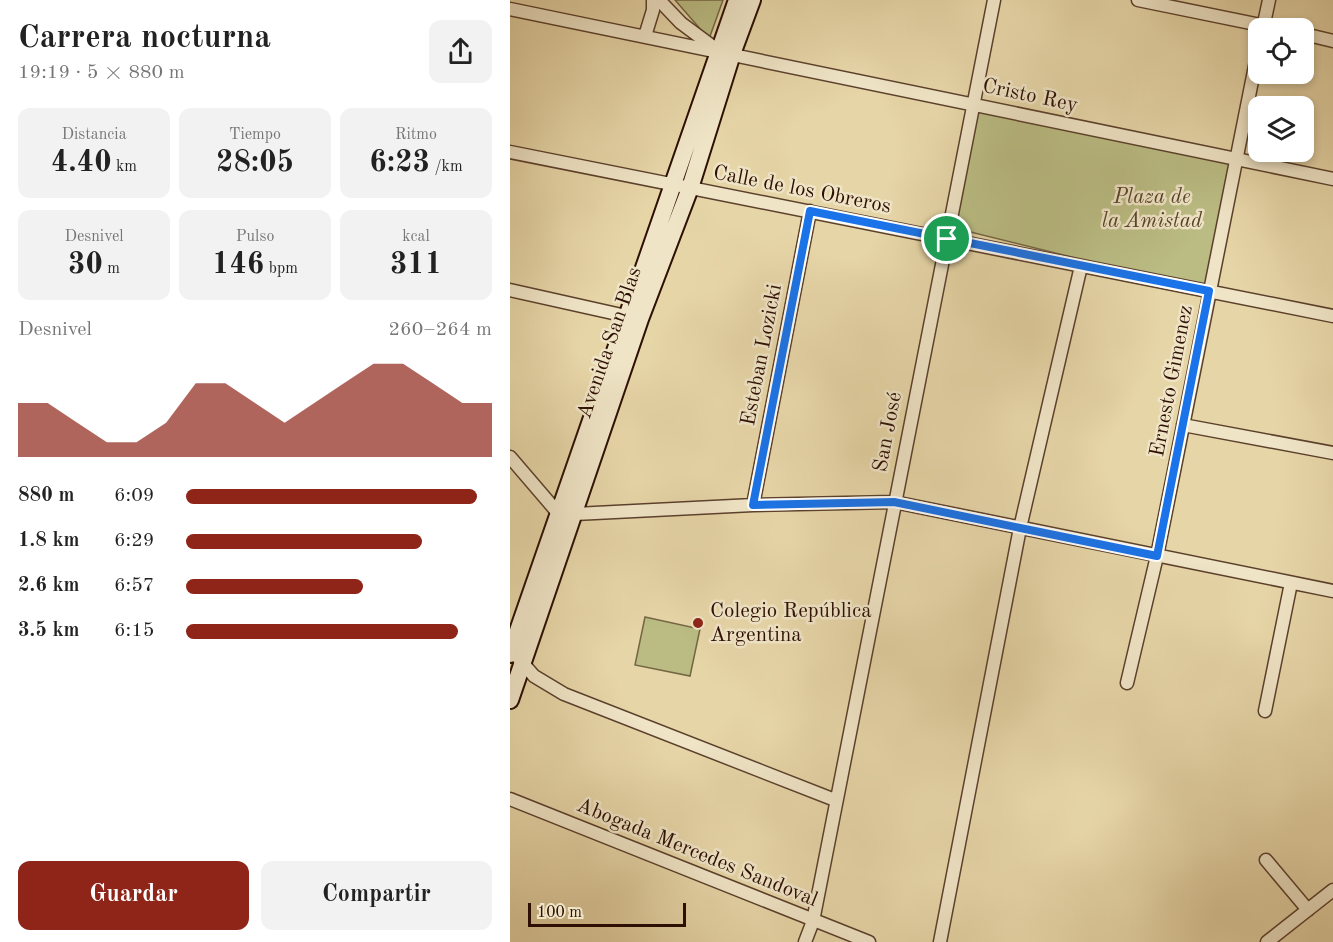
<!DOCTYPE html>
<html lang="es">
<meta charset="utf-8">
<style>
body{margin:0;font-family:"Old Standard TT",serif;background:#f2f2f2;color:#222;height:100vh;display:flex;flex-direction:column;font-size:22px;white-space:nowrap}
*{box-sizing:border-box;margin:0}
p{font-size:20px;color:#767676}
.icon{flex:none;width:33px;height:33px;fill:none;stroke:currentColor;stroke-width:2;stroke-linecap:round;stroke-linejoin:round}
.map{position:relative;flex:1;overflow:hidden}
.drawer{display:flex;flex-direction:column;background:#fff;width:510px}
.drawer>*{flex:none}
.fabs{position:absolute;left:738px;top:18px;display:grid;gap:12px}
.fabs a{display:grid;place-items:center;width:66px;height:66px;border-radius:12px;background:#fff;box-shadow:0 3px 9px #0003;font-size:30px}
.scale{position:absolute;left:18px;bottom:15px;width:158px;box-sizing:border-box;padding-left:6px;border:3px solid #2d0f03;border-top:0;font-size:16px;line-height:21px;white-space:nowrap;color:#2d0f03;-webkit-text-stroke:4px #efe4c6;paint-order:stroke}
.pin{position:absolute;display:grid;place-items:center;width:51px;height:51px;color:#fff;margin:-26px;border:3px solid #fff;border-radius:50%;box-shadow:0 2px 6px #0007}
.round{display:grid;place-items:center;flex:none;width:63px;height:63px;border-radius:12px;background:#f2f2f2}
.overview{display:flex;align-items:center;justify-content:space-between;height:102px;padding:0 18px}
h1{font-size:33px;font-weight:700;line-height:45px}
.stats{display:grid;grid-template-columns:repeat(3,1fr);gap:9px;height:102px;padding:6px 18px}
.stats div{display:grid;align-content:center;border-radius:12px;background:#f2f2f2;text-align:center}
.stats b{font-size:30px;font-weight:700}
.stats small{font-size:16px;font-weight:400}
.stats p{font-size:16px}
.chart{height:168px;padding:12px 18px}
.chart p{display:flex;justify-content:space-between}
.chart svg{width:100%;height:108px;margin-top:6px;fill:#8f2418;opacity:.7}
.primary-button{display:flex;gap:12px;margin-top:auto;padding:12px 18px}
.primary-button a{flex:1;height:69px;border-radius:12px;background:#8f2418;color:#fff;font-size:24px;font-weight:700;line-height:69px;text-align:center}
.primary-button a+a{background:#f2f2f2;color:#222}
ul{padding:0 18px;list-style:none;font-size:20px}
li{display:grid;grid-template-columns:96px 72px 1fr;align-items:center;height:45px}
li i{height:15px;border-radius:8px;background:#8f2418}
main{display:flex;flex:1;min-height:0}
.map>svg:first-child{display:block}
.green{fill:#babc83;stroke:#746643;stroke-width:1.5}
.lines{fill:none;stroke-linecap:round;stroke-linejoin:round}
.street-casing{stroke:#5b402c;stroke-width:15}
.secondary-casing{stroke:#2d0f03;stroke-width:20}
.street{stroke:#efe4c6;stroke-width:12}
.secondary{stroke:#efe4c6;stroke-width:16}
.route-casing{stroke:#fff;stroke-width:12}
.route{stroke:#1a73e8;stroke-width:8}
.poi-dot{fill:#8f2418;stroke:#efe4c6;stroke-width:2}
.labels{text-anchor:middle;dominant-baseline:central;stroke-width:5;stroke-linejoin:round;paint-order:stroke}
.street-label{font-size:21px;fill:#2d0f03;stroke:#efe4c6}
.park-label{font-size:21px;font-style:italic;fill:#574329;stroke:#efe4c6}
.poi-label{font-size:21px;fill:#2d0f03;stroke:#efe4c6;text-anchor:start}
</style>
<main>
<section class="drawer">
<div class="overview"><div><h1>Carrera nocturna</h1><p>19:19 · 5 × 880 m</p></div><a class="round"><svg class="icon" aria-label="share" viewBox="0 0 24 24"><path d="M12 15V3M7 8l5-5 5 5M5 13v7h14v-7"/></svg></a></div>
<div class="stats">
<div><p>Distancia</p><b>4.40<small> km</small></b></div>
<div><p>Tiempo</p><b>28:05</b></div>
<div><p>Ritmo</p><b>6:23<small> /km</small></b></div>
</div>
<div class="stats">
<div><p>Desnivel</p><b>30<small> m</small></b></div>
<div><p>Pulso</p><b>146<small> bpm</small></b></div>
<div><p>kcal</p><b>311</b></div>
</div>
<div class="chart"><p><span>Desnivel</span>260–264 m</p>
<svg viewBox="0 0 160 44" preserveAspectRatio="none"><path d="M0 44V22L10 22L20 30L30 38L40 38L50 30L60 14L70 14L80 22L90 30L100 22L110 14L120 6L130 6L140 14L150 22L160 22V44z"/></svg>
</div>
<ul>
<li><b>880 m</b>6:09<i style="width:95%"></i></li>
<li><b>1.8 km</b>6:29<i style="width:77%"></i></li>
<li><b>2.6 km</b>6:57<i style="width:58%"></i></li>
<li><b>3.5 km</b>6:15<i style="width:89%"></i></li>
</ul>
<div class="primary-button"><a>Guardar</a><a>Compartir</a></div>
</section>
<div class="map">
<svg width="823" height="942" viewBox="0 0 823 942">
<rect width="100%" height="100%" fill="#e6d5a7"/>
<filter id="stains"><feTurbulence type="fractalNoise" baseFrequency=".00333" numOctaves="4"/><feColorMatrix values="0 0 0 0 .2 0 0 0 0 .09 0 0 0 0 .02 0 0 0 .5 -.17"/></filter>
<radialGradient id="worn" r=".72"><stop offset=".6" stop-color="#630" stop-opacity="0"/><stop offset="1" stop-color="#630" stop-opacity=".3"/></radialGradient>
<!-- green -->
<path class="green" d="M165 0H213L199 39Z
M467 107 727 159 699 291 444 228Z
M135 617 190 629 180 676 125 665Z"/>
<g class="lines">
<!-- street casing -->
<g class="street-casing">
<path id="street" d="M149 0 171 23 206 49
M628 0 765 28
M0 9 823 179
M753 28 759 0
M794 34 823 41
M135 36 143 10V0
M0 152 823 316
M0 290 125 318
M673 425 823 453
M0 457 48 513
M243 505 300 211
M65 514 243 505 384 502 823 591
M9 659 24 676 54 694 325 800
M617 683 647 556 748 51
M755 711 781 583
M0 799 359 942
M756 860 798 910
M295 942 303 921 484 0
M430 942 510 528 571 266
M757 942 823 890"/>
</g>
<!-- secondary casing -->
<g class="secondary-casing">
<path id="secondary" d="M0 654 227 0
M0 700 130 319 180 188 222 54 242 0"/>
</g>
<!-- street -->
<use href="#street" class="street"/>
<!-- secondary -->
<use href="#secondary" class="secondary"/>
</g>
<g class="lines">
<!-- route casing -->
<g class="route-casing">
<path id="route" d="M300 211 699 291 647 556 384 502 243 505Z"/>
</g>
<!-- route -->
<use href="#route" class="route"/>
</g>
<!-- markers -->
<circle class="poi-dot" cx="188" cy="623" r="6"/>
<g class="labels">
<!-- street labels -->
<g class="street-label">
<text transform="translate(520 96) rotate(12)">Cristo Rey</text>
<text transform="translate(292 190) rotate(11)">Calle de los Obreros</text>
<text transform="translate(100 343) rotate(-71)">Avenida San Blas</text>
<text transform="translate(252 355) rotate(-79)">Esteban Lozicki</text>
<text transform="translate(662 381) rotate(-79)">Ernesto Gimenez</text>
<text transform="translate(378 432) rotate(-79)">San José</text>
<text transform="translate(187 853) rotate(22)">Abogada Mercedes Sandoval</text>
</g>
<!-- park labels -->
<g class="park-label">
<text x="642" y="197">Plaza de<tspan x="642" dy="24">la Amistad</tspan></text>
</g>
<!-- poi labels -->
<g class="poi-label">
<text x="200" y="611">Colegio República<tspan x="200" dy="24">Argentina</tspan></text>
</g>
</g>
<rect width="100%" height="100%" filter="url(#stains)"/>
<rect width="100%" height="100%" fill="url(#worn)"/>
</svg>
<div class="fabs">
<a><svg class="icon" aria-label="locate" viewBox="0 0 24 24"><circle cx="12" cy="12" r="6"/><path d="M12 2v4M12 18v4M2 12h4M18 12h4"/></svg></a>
<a><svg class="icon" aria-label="layers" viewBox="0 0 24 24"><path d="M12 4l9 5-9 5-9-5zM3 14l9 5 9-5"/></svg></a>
</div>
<div class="scale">100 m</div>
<div class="pin" style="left:437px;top:239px;background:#1e9e55"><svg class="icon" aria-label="arrive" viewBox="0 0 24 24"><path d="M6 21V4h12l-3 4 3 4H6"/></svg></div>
</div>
</main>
